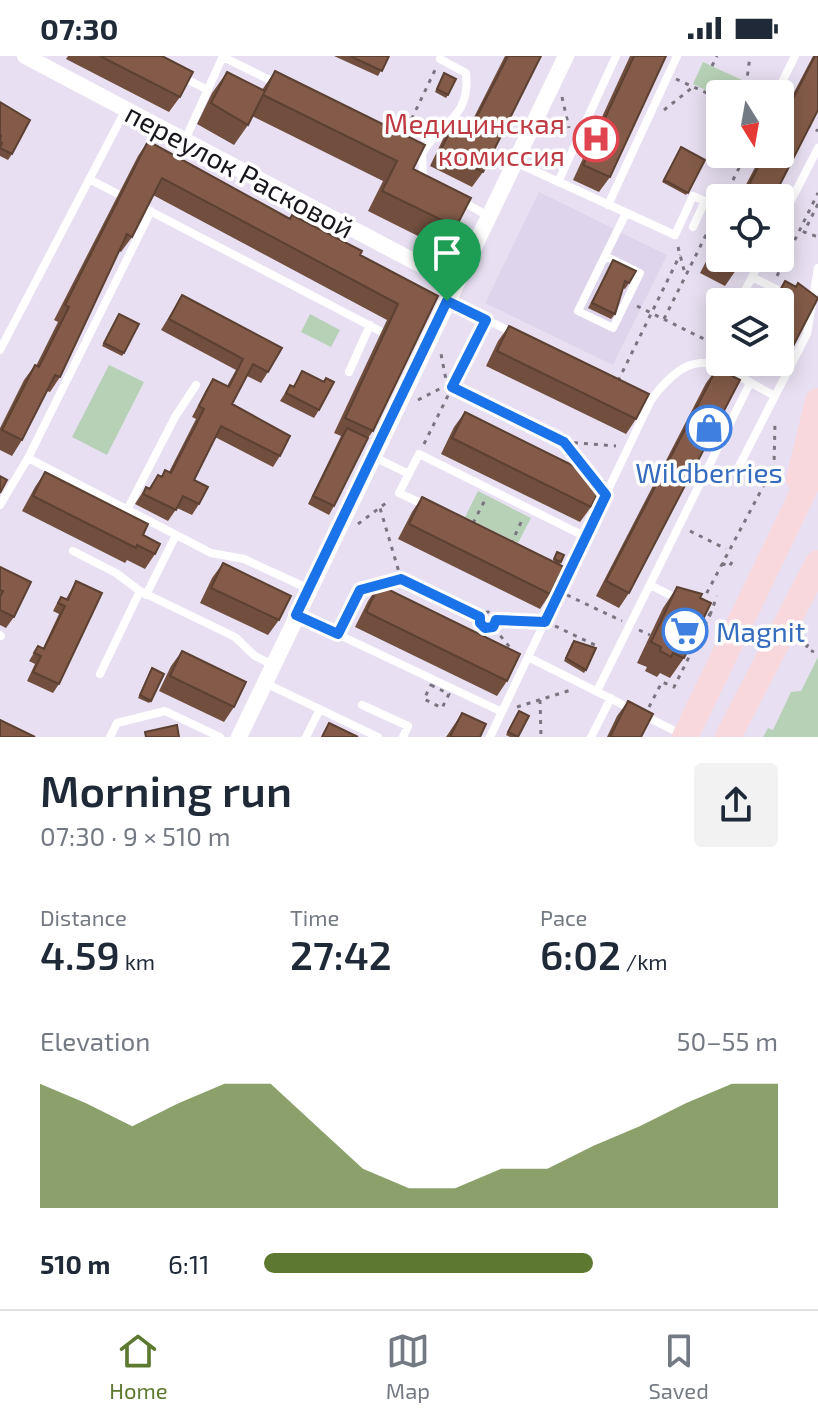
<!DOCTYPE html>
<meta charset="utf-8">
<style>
body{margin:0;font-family:"Exo 2",sans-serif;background:#f2f2f3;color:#1f2937;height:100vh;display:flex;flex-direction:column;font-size:30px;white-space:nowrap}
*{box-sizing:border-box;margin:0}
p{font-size:26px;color:#747a83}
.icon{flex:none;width:44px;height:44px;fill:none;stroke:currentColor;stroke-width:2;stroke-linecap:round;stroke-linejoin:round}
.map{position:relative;height:681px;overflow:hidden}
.side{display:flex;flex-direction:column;background:#fff;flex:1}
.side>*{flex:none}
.needle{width:52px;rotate:169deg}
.tools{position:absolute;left:706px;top:24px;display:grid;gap:16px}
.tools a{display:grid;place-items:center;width:88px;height:88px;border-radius:8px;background:#fff;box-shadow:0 4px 20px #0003;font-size:40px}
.pin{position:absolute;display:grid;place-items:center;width:68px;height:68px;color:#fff;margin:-82px -34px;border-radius:50% 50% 50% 0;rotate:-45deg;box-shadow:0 0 8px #0007}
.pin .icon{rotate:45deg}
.round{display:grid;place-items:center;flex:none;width:84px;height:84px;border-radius:8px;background:#f2f2f3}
.overview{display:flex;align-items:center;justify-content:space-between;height:136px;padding:0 40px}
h1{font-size:44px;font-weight:600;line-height:60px}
.metrics{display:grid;grid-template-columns:repeat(3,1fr);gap:12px;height:136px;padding:8px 40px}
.metrics div{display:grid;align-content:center}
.metrics b{font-size:40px;font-weight:600}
.metrics small{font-size:22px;font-weight:400}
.metrics p{font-size:22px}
.chart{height:224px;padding:16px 40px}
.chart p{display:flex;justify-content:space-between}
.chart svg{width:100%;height:144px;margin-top:8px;fill:#5c792f;opacity:.7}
ul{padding:0 40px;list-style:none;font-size:26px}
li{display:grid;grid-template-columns:128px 96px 1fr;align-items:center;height:60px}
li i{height:20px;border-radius:10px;background:#5c792f}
.status{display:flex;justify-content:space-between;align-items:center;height:56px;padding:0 40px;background:#fff;direction:ltr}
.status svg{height:22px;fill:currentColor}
.tabs{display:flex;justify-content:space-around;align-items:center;height:112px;border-top:2px solid #e0e1e3;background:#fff;font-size:22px;color:#747a83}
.tabs a{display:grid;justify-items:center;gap:4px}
.tabs .current{color:#5c792f}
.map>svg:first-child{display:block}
.built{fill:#ded4ec}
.green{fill:#b7d1b6}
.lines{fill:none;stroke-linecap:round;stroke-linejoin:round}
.path{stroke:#7a7581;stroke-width:3;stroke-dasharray:4 6;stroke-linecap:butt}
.service{stroke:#fff;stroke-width:8}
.minor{stroke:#fff;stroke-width:16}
.primary{stroke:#f8d8dc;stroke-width:26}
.wall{fill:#714e3e}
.building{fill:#835b48;stroke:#5c4032;stroke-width:2}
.route-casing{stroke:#fff;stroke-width:16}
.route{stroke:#1a73e8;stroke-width:10}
.labels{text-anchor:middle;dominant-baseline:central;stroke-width:7;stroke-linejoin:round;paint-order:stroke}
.health-label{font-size:28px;fill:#be3a42;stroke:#fff;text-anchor:end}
.street-label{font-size:28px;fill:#19171d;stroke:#fff}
.shop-label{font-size:28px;fill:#366cbe;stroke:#fff}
</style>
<div class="status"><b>07:30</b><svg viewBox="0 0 49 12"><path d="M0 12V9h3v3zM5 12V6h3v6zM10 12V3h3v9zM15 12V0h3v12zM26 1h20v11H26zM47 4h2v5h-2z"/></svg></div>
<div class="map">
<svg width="818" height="681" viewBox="0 0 818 681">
<rect width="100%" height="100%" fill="#e8e0f2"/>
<!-- built -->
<path class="built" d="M539 136 667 199 613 309 485 247Z"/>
<!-- green -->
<path class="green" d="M703 6 742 24 735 38H720V41L693 28Z
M310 258 340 274 331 291 301 276Z
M109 309 144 326 107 399 72 381Z
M478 435 531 462 518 487 465 461Z
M818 601V681H763L768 672 773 674 791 636 801 635Z"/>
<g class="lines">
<!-- path -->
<path class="path" d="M712 10 717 0
M676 23 720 43
M740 38 747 23 750 0
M562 41 569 72
M664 54 693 31
M807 69 818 75
M403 81 436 12
M724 142 746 98
M818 148 804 176 818 181
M678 191 685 218
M777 220 818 137
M637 250 706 284
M664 263 720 151
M618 325 680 199
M447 329 562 386
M418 344 447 329 441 298
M424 388 481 273
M749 415 766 423
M588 418 564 386 616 390
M473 467 486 442
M358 468 390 444
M690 475 726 493
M511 488 523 462
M722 507 729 511 732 506
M401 523 480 561
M567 539 622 565
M702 546 774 410 775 367
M480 564a8 8 0 1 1 16 0a8 8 0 1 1-16 0Z
M710 559 717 540
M496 564 532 565
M343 568 360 534 401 523 380 452
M555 570 597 590
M494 572 512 594
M639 574 650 579
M808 588 806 592 814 596
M431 629 449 638 442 652 424 643Z
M540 644 541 681
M517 651 571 634
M649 651 662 626 674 631 710 559 705 557"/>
<!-- service -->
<path class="service" d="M223 1 276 27
M180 20 208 34
M776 38 795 0
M185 84 223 0
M414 95 422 98 423 123 427 126
M422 98C439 66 471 64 466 17L440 3
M515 106 675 179 693 140 705 145 693 171
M89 123 118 138
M558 126 616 0
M460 144 488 160
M608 149 677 0
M148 154 382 276
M780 166 818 92
M605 200 640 217 613 272 578 255 626 157
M752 221 786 238
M447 245 514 277
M739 246 762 202
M0 294 126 53
M708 306 720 283
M349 316 370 269
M775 340 807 278 818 212
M374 401 409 418
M28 402 151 155
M0 449 28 402 211 497 244 503 309 533
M427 450 399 437 419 398 586 481
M127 454 175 361 196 329
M73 495 116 517 140 535
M650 529 680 544
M146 539 176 479
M297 559 502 656
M0 579 1 580
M100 618 140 535 235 581 255 600 273 609
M265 627 378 681
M597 635 750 327
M362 649 408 670 403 681
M681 678 528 601 651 344C698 282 717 310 775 340L739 410
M110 681 117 667 165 655 220 681
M306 681 320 653
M490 681 528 601
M591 681 611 642"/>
<!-- minor -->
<path class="minor" d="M25 0 455 227
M239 681 566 0"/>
<!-- primary -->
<path class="primary" d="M799 423 818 345
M685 681 818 405
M728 681 818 507"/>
</g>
<!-- wall -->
<path class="wall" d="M68 0H162L180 41 169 56 66 3Z
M334 0H389L378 20Z
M505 0H541L483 116 472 131 430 110 443 83 454 68 467 75Z
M630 0H666L610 121 599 136 573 124Z
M813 0H818L773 142H739L762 98H780V63Z
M275 15 413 113 456 171 442 192 368 155 383 125 252 60 248 69 234 89 197 68 212 37 227 16 262 34Z
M442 20 448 39 446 42 435 36Z
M0 46 12 98 8 104 0 100Z
M148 85 290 163 438 240 373 375 368 382 334 450 329 459 308 448 341 380 334 377 387 264 153 139 132 181 121 196 119 195 60 321 50 336 47 335 22 384 12 400 0 394V372L24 324 35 309 36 310 58 266 54 264 138 100Z
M681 91 705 104 686 139 662 126Z
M720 179V202L736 214 725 230 700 217Z
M613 204 629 227 625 233 623 232 615 258 611 263 588 252Z
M785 225 789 298 775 318 764 312 762 316 749 306H780V246H771Z
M182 239 268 316 261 327 247 320 232 348 280 400 273 411 215 381 194 424 199 448 192 459 177 452 168 465 135 448 146 431 149 432 158 419 161 421 165 414 169 416 196 363 192 361 206 334 213 323 227 330 236 314 161 274Z
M117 261 124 297 122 300 102 290Z
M509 270 636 363 626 378 486 310 498 285Z
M717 312 629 537 619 552 596 540 706 327Z
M302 315 323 326 326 322 319 354 314 362 280 345 290 329 293 331Z
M465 356 591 451 580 466 441 398 454 371Z
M45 416 155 498 145 513 127 504 125 507 22 455 35 431Z
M422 441 553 506 557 496 561 506 550 538 540 553 398 483 412 456Z
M223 507 279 564 268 579 200 547 212 522Z
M0 511 14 561 6 572 0 569Z
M76 525 59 628 53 637 27 625 35 608 29 605 38 590 43 592 59 558 53 555 56 549 61 541 66 543Z
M379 529 507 625 497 640 355 571 368 545Z
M677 531 684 602 670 622 660 617 657 621 645 615 647 611 637 607 663 552Z
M572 587 586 614 584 617 564 605Z
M182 595 234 651 224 666 159 635 171 610Z
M150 615 151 645 149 647 138 642Z
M628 645 641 681H607L617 660Z
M462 657 480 681H446Z
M517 658 518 681H510L506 679Z"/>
<!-- building -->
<path class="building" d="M100 0H162L193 16 180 41Z
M350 0H389L382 15Z
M508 0H541L483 116 440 95 454 68 469 76Z
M634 0H666L610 121 583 109Z
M815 0H818V54L773 142H742L765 98H780V68Z
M275 15 425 89 413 113 471 142 456 171 382 135 397 105 263 39Z
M227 16 265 35 248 69 211 47Z
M444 17 456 23 448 39 437 33Z
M0 46 30 64 12 98 0 92 2 87 0 86 1 79 0 78Z
M148 85 290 163 292 159 362 195 360 199 438 240 373 375 345 362 398 248 162 122 132 181 127 178 60 321 55 319 22 384 2 374 35 309 39 311 69 251 65 249Z
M681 91 705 104 688 137 664 124Z
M720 185V202H742L736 214 711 202Z
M613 204 636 215 629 227 625 225 615 258 592 247Z
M785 225 796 231 798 227 818 242 789 298 780 293V246H774Z
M182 239 282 292 268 316 253 308 232 348 290 380 280 400 221 370 194 424 208 431 199 448 183 440 176 454 143 438 146 431 150 433 158 419 162 421 165 414 171 417 204 353 199 350 213 323 229 331 243 303 169 263Z
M119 258 139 268 124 297 104 287Z
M509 270 649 338 636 363 497 295Z
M717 312 740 324 629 537 606 525Z
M302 315 324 326 326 322 334 326 319 354 286 337 290 329 294 331Z
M465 356 604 425 591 451 452 382Z
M347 372 368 382 334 450 313 440Z
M45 416 148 468 143 479 160 488 155 498 137 489 136 492 33 440Z
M0 420 7 424 0 437Z
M422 441 564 511 550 538 409 468Z
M557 496 564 499 561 506 554 503Z
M223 507 291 540 279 564 211 532Z
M0 511 31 526 14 561 0 554V541L3 535 0 534Z
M76 525 102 537 59 628 33 616 41 600 34 597 38 590 44 593 65 550 58 547 61 541 68 544Z
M379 529 520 598 507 625 366 556Z
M677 531 702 538 700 542 711 547 684 602 673 597 671 601 660 595 661 591 651 586Z
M574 585 596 592 586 614 566 602Z
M182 595 246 626 234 651 170 620Z
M152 612 164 618 151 645 140 639Z
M628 645 653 658 641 681H610Z
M519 655 529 660 518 681 508 676Z
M462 657 486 668 480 681H450Z
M0 664 35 681H0Z
M329 667 358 681H322Z
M177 669 179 681H146L145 676Z"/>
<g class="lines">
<!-- route casing -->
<g class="route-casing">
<path id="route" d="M447 245 486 264 452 331 564 386 606 439 545 566 496 564 493 571 485 572 480 567V561L401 523 360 534 338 578 296 559Z"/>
</g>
<!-- route -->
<use href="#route" class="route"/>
</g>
<!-- icons -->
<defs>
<g id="hospital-ring" transform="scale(2.3)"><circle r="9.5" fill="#fff" stroke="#e0444e" stroke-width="1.5"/><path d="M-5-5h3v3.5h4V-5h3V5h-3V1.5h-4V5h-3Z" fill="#e0444e"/></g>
<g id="shop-ring" transform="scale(2.3)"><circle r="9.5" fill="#fff" stroke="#3f7fe0" stroke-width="1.5"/><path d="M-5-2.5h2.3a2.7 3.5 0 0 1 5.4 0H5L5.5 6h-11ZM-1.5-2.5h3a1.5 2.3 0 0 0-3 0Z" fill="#3f7fe0"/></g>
<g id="supermarket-ring" transform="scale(2.3)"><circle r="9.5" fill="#fff" stroke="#3f7fe0" stroke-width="1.5"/><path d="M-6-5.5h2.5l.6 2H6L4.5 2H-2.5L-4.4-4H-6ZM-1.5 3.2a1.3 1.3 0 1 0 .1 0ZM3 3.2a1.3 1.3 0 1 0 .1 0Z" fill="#3f7fe0"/></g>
</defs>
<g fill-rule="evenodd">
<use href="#hospital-ring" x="596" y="83"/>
<use href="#shop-ring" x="709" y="372"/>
<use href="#supermarket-ring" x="685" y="575"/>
</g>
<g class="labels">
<!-- health labels -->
<g class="health-label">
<text x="565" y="67">Медицинская<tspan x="565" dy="32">комиссия</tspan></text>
</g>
<!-- street labels -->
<g class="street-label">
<text transform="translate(240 114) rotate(28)">переулок Расковой</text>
</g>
<!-- shop labels -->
<g class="shop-label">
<text x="709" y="416">Wildberries</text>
<text x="716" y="575" text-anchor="start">Magnit</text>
</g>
</g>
</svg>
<div class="tools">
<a><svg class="needle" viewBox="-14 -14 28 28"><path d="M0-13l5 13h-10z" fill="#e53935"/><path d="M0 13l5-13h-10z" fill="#747a83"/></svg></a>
<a><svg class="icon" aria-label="locate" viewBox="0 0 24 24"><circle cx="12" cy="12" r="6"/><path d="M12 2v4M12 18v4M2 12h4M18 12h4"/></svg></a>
<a><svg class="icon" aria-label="layers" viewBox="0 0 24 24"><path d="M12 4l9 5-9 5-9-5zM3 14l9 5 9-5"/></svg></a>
</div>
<div class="pin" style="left:447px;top:245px;background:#1e9e55"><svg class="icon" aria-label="arrive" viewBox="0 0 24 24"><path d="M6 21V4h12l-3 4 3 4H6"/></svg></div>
</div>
<section class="side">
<div class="overview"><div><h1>Morning run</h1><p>07:30 · 9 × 510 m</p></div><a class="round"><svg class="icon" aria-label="share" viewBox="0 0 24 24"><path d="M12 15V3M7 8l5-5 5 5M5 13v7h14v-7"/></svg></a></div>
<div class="metrics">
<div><p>Distance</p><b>4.59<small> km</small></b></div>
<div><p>Time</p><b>27:42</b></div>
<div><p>Pace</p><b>6:02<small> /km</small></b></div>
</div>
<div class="chart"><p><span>Elevation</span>50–55 m</p>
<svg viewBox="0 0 160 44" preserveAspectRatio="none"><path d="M0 44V6L10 12L20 19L30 12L40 6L50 6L60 19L70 32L80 38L90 38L100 32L110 32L120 25L130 19L140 12L150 6L160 6V44z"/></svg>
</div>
<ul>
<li><b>510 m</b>6:11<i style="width:64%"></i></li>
</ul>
</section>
<nav class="tabs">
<a class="current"><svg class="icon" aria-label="home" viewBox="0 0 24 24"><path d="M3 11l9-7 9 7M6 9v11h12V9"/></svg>Home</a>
<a><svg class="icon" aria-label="map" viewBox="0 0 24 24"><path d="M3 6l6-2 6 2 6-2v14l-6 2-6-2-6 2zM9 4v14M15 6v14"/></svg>Map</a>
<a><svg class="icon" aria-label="saved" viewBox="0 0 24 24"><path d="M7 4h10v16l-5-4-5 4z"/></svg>Saved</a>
</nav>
